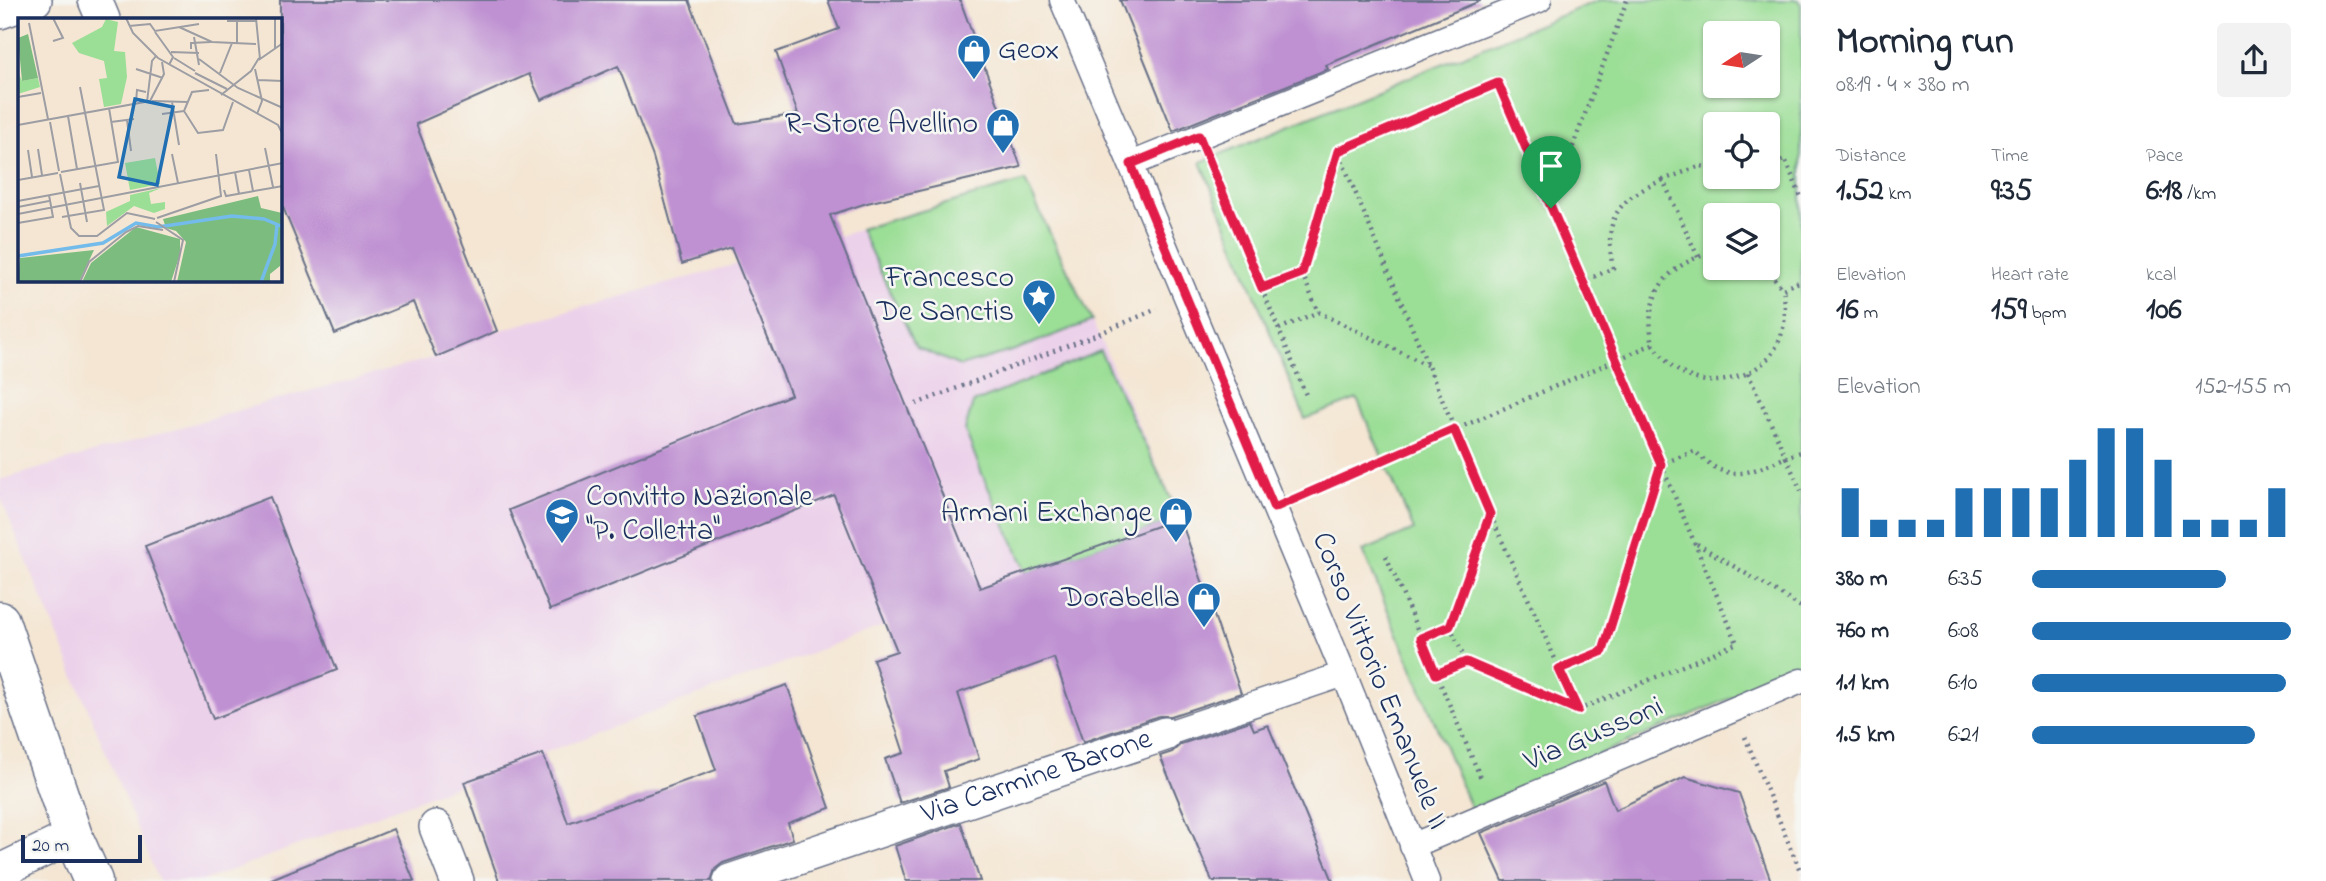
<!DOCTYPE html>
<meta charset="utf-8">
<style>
body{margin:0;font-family:"Indie Flower",sans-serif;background:#f2f2f3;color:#1f2937;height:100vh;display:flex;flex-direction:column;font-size:26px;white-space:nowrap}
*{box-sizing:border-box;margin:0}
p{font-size:23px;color:#747a83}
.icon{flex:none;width:38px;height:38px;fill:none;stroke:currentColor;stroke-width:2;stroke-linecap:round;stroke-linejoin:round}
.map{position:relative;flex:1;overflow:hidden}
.sheet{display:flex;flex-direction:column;background:#fff;width:525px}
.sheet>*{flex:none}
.needle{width:46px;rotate:258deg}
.controls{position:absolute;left:1703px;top:21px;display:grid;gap:14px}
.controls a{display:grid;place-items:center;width:77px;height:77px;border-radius:7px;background:#fff;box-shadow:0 2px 5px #0004;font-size:35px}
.scale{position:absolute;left:21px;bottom:18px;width:121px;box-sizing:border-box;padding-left:7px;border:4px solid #1b2f5e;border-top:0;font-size:19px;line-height:24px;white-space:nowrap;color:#1b2f5e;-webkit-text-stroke:5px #f6f6f2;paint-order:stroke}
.pin{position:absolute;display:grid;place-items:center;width:60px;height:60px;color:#fff;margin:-72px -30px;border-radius:50% 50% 50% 0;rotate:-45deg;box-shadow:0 0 7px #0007}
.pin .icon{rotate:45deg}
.round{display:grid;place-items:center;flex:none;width:74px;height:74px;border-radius:7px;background:#f2f2f3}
.overview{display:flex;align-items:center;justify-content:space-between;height:119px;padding:0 35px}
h1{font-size:38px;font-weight:700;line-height:52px}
.figures{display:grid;grid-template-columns:repeat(3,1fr);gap:10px;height:119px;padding:7px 35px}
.figures div{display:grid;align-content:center}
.figures b{font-size:30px;font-weight:700}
.figures small{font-size:19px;font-weight:400}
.figures p{font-size:19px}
.chart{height:196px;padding:14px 35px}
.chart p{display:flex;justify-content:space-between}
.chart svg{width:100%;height:126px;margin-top:7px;stroke:#1f6fb2;stroke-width:6}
ul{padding:0 35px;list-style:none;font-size:23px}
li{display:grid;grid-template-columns:112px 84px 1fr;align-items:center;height:52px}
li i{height:18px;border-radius:9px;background:#1f6fb2}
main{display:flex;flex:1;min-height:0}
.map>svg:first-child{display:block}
.built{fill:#ecd1ea}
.green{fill:#9bde96;stroke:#5b867a;stroke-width:2;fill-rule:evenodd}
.building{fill:#bf91d2}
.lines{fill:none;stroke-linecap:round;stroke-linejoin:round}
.pedestrian-casing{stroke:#676f87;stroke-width:27}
.minor-casing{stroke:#676f87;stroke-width:36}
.tertiary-casing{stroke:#676f87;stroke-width:41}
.path{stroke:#676f87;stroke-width:4.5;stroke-dasharray:2 5;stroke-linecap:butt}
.pedestrian{stroke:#fff;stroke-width:24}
.minor{stroke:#fff;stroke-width:33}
.tertiary{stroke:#fff;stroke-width:38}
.route-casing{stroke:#fff;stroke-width:14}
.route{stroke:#e11d48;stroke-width:9}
.labels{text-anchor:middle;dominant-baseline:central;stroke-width:5;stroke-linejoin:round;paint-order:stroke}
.poi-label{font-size:30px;fill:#1b2f5e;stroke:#f6f6f2;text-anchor:end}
.street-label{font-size:30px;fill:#1b2f5e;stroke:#f6f6f2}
.inset-river{fill:none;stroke:#73bbeb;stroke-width:3.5}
.inset-road{fill:none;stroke:#9d9da4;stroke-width:2}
.view{fill:#1f6fb2;fill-opacity:0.15;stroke:#1f6fb2;stroke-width:3.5}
.inset-edge{fill:none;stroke:#1b2f5e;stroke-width:3.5}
</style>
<main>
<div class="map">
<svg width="1801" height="881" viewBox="0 0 1801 881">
<rect width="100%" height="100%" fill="#f6f6f2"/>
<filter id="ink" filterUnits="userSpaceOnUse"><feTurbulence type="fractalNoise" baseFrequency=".0143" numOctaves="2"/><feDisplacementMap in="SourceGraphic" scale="14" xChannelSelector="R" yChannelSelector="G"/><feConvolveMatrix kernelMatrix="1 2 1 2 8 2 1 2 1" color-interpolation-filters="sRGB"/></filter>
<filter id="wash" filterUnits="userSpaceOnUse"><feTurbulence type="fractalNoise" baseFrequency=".00686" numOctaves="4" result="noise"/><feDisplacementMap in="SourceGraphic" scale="28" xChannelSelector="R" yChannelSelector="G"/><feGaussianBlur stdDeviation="1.57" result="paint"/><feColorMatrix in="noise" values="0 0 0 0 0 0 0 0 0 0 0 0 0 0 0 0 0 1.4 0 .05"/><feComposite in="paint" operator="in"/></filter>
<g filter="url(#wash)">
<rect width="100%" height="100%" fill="#f4e6d3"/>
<!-- built -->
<path class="built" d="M1025 181 1098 334 1180 518 1027 572 202 881H159L0 496V480L250 407 436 357 497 331 838 236Z"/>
<!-- green -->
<path class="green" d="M1599 0H1799L1801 5V668L1471 809 1363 551 1414 530 1357 399 1305 419 1201 162ZM1715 33H1768V86H1715ZM1715 124H1768V177H1715ZM1715 215H1768V268H1715Z
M1025 181 1092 321 1015 350 960 366 916 347 860 229Z
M1100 351 1180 518 1027 572 982 474 965 430 973 403Z"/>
<g id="blocks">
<!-- building -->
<path class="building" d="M280 0H689L737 124 798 114 776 52 839 29 828 0H960L1021 167 867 203 830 215 925 452 980 588 1180 518 1241 693 1171 716H1159L1083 742 1054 658 958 693 979 759 944 771 949 787 900 803 885 759 904 753 873 659 897 651 834 495 550 610 509 510 791 395 731 248 682 264 653 157 618 66 541 100 529 74 416 124 497 331 436 357 413 302 335 334 280 200Z
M1120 0H1480V1L1326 65 1328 69 1173 131Z
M270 497 337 670 213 719 145 546Z
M787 685 830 808 788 823 793 839 723 863 715 869 711 881H499L464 782 543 754 568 823 716 770 697 716Z
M1250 721 1254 730 1268 725 1333 881H1212L1160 756 1172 752 1181 744Z
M1685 777 1739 793 1771 881H1503L1481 833 1604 781 1615 810Z
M961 823 980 881H906L895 846Z
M393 829 414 881H269V880Z"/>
</g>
</g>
<g filter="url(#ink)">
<use href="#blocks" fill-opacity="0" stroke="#676f87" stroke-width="2"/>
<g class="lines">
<!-- pedestrian casing -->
<g class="pedestrian-casing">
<path id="pedestrian" d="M1062 0 1344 674 1427 881
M1131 164 1539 0
M1165 734 1344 674
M1412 846 1801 681"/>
</g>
<!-- minor casing -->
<g class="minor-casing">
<g id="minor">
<path d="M95 0 103 19"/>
<path d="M0 12 35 0"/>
<path d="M436 827 457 881"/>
<path d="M0 871 73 836"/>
<path id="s1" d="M730 881 1165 734"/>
</g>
</g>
<!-- tertiary casing -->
<g class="tertiary-casing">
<path id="tertiary" d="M0 621 73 836 93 881"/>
</g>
<!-- path -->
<path class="path" d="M1338 151 1498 84 1583 282
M1211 166 1306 395
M1768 166 1785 159 1801 197
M1733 177 1736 179 1742 177
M1663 180C1618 199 1603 217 1613 268L1583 282 1661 464 1695 451C1727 485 1748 474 1786 457L1801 491
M1551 206 1627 0
M1698 257 1663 180 1700 166 1715 169
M1765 268 1783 289 1801 281
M1262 288 1302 273
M1279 329 1318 312
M1653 344C1661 355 1671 368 1684 374 1701 383 1719 383 1737 377 1778 364 1790 329 1783 289
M1427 365 1318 312 1302 273 1338 151 1490 514 1578 710
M1748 373 1786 457 1801 452
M916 404 1098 334 1157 309
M1304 495 1653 344C1642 295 1667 263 1715 252
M1490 514 1450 626 1466 662 1578 710 1737 643 1661 464
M1697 544 1801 607
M1386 556 1482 781
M1421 638 1450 626
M1559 669 1603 651 1661 465
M1436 674 1466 662
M1745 737 1801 873"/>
<!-- pedestrian -->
<use href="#pedestrian" class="pedestrian"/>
<!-- minor -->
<use href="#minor" class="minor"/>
<!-- tertiary -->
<use href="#tertiary" class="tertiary"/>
</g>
</g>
<g class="lines" filter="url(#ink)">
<!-- route casing -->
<g class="route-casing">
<path id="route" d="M1498 83 1661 464 1603 651 1559 669 1578 710 1466 662 1436 674 1421 638 1450 626 1490 514 1454 429 1274 508 1131 164 1199 136 1262 288 1302 273 1338 151Z"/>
</g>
<!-- route -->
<use href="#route" class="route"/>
</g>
<!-- icons -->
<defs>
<g id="shop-pin" transform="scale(1.75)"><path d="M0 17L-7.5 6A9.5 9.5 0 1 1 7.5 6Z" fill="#1f6fb2" stroke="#f6f6f2"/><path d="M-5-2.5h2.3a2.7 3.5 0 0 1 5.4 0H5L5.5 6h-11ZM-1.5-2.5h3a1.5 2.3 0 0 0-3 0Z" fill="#fff"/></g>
<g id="sight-pin" transform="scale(1.75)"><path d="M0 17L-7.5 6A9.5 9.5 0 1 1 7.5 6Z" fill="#1f6fb2" stroke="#f6f6f2"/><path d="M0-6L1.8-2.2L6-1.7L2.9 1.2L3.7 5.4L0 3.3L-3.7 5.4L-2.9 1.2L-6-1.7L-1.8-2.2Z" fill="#fff"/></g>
<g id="school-pin" transform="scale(1.75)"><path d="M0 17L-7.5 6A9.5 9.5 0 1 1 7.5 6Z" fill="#1f6fb2" stroke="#f6f6f2"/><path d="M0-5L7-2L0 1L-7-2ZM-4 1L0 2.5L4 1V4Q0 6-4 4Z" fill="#fff"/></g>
</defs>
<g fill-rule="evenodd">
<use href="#shop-pin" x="974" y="51"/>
<use href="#shop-pin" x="1003" y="125"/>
<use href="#sight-pin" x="1039" y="296"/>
<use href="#shop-pin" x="1176" y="514"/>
<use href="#school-pin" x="562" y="515"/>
<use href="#shop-pin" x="1204" y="599"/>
</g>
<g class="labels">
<!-- poi labels -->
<g class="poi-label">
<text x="998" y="51" text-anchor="start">Geox</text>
<text x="978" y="125">R-Store Avellino</text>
<text x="1014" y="279">Francesco<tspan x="1014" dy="34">De Sanctis</tspan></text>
<text x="586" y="498" text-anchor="start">Convitto Nazionale<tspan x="586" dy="34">"P. Colletta"</tspan></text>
<text x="1152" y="514">Armani Exchange</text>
<text x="1180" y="599">Dorabella</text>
</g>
<!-- street labels -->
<g class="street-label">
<text transform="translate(1379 681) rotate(68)">Corso Vittorio Emanuele II</text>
<text transform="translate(1594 735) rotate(-23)">Via Gussoni</text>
<text stroke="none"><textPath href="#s1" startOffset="324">Via Carmine Barone</textPath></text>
</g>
</g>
<!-- overview -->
<g transform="translate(18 18)">
<rect width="264" height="264" fill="#f4e6d3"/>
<path d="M88 1 100 4 96 33 107 34 109 59 103 86 86 89 81 61 89 60 86 43 61 35 54 25 84 9ZM0 54 4 63 20 60 22 69 0 76ZM137 140 142 166 112 172 107 145ZM143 170 131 175 133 186 147 184V191L136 195 116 188 89 208 88 194 112 183V177Z" fill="#9bde96"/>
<path d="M10 16 20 60 4 63 0 20ZM240 178 243 190 264 195 262 248 252 256V264H159L168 224 158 213 148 210 145 201ZM118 209 162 221V236L153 264H64L73 245ZM76 232 61 264H0L2 240Z" fill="#7cbd7f"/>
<path class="inset-river" d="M0 238 85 225 118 205 140 209 214 198 246 201 265 209M243 264 257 226 259 207"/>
<path class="inset-road" d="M35 0 45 20 35 23M108 0 115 15 140 40 260 107 265 117M238 0 242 41 265 25M257 0V31M209 3H238M11 5 30 101M111 8 132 6 137 13 181 6M161 9 194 24 238 26M137 14 155 39 151 47M176 19 181 47M219 25V3M173 31V25L193 24M153 34 181 35M156 40 177 53M181 41 220 70 265 90M118 51 145 60M237 51 244 83 239 96M177 55 209 71M202 55 214 25M240 62 265 63M191 72 174 74 166 93 180 115 205 112 215 84M203 77 233 53 241 40M0 79 23 75M134 83 170 84M118 84 119 72 128 74M129 84 134 43 138 38M154 84 161 127M144 96 166 93M50 98 59 151M109 102 113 133M32 104 41 153M93 104 116 101M0 107 132 83 146 56 144 44M247 130 255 169M20 131 24 157M10 132 14 159M154 136 160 165M231 152 235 173M43 154 100 144 91 90M217 154 221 176M42 156 53 210 61 218H79L109 195 137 201M0 162 40 155M62 165 69 204M206 172 208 178 265 168M0 183 81 168M0 189 31 183M0 196 265 145M44 199 86 192 62 69M139 200 203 178 198 136M138 204 165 222 156 264M0 205 35 199 31 177M62 264 71 244 108 214 120 208 145 212"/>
<path class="view" d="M117 81 155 89 139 167 101 159Z"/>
<rect width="264" height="264" class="inset-edge"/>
</g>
</svg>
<div class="controls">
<a><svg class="needle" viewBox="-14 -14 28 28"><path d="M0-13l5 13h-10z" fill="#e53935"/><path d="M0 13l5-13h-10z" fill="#747a83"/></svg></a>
<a><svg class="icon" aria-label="locate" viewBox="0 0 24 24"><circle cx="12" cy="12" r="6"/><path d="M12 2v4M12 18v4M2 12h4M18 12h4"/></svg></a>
<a><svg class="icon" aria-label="layers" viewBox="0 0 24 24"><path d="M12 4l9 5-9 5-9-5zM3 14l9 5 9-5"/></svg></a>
</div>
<div class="scale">20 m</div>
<div class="pin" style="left:1551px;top:208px;background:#1e9e55"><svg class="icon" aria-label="arrive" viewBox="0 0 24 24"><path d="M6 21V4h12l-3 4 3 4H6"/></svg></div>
</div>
<section class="sheet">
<div class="overview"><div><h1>Morning run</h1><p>08:19 · 4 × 380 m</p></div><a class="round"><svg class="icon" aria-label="share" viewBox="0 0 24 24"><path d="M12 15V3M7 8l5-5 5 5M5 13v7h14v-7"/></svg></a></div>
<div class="figures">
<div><p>Distance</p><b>1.52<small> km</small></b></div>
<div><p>Time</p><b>9:35</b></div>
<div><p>Pace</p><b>6:18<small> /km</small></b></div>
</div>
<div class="figures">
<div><p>Elevation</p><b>16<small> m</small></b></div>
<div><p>Heart rate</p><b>159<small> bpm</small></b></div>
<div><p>kcal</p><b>106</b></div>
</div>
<div class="chart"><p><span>Elevation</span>152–155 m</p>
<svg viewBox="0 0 160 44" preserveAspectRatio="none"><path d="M5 44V27M15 44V38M25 44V38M35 44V38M45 44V27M55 44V27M65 44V27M75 44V27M85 44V17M95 44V6M105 44V6M115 44V17M125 44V38M135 44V38M145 44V38M155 44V27"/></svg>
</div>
<ul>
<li><b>380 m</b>6:35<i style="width:75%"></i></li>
<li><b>760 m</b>6:08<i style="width:100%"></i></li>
<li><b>1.1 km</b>6:10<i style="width:98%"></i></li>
<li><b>1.5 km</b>6:21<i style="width:86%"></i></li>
</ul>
</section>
</main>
